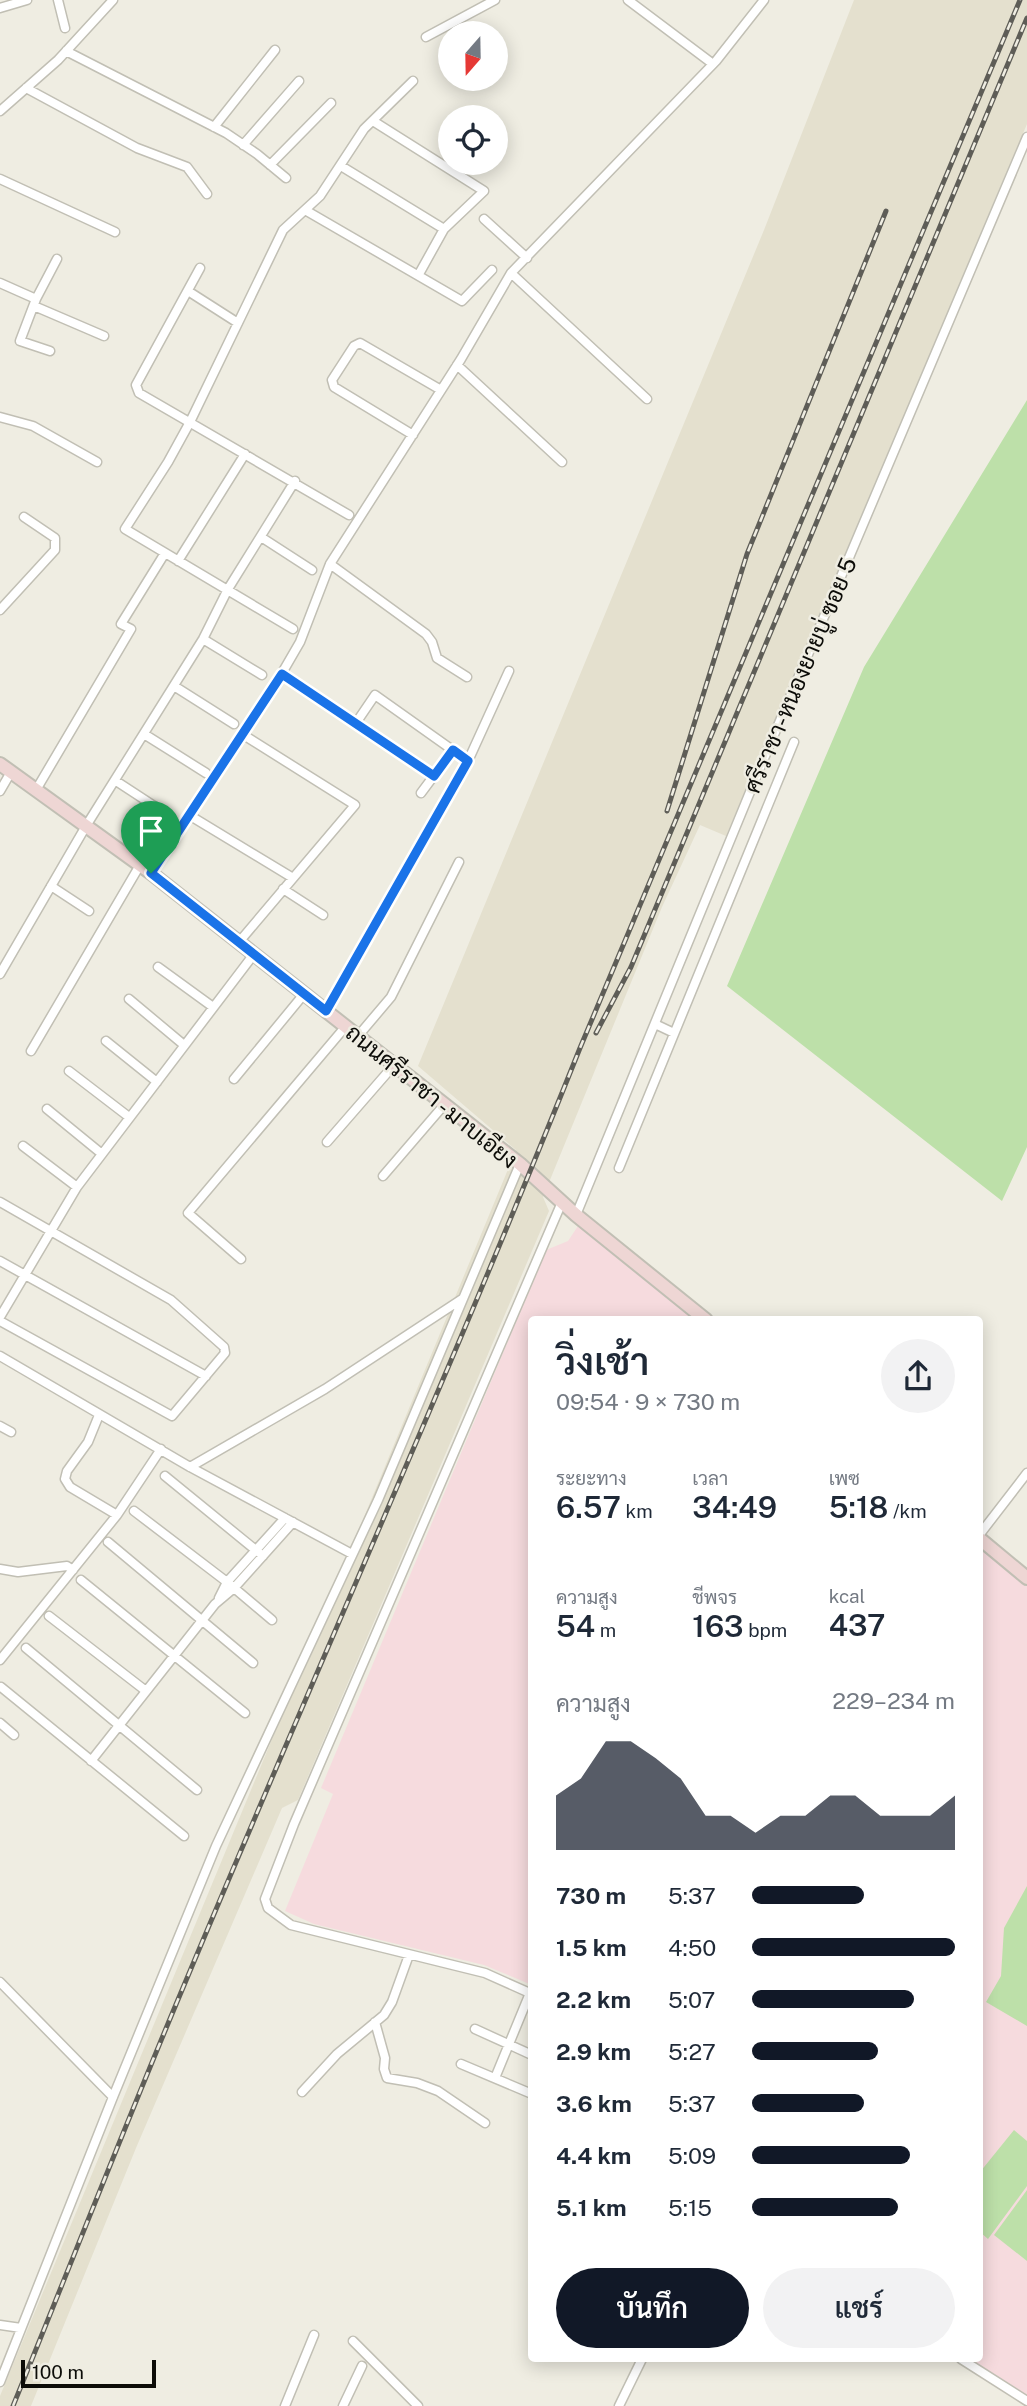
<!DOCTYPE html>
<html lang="th">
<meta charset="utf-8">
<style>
body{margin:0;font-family:"Public Sans",Sarabun,sans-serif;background:#f2f2f3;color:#1f2937;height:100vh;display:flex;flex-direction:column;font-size:26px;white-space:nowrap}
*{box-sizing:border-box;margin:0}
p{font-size:23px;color:#747a83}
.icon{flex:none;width:38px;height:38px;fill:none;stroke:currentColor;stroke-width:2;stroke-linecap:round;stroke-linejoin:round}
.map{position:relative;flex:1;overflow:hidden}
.panel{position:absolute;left:528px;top:1316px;width:455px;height:1046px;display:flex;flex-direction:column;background:#fff;border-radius:7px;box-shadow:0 4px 18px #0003}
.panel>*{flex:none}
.needle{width:46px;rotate:200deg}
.fabs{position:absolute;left:438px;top:21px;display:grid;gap:14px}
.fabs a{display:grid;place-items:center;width:70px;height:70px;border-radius:50%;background:#fff;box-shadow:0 4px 18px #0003;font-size:35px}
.scale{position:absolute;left:21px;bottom:18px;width:135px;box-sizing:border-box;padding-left:7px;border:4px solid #0c0c08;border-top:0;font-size:19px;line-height:24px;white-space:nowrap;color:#0c0c08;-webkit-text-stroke:5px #efede2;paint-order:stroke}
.pin{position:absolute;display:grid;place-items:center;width:60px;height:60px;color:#fff;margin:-72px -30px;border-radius:50% 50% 50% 0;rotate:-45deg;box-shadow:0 0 7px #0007}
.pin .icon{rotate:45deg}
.round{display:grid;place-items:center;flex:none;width:74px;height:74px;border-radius:37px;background:#f2f2f3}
.head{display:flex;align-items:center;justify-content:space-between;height:119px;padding:0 28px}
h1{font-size:38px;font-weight:600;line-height:52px}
.figures{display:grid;grid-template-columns:repeat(3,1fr);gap:10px;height:119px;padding:7px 28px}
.figures div{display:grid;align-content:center}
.figures b{font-size:30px;font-weight:600}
.figures small{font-size:19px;font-weight:400}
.figures p{font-size:19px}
.chart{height:196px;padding:14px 28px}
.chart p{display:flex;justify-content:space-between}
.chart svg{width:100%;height:126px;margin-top:7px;fill:#111827;opacity:.7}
.primary-button{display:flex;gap:14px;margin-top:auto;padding:14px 28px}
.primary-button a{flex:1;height:80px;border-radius:42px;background:#111827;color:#fff;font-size:28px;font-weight:600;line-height:80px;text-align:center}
.primary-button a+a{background:#f2f2f3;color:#1f2937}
ul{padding:0 28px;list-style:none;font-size:23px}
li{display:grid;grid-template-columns:112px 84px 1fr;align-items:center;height:52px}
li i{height:18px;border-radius:9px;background:#111827}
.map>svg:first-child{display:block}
.built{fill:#e4e0ce}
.education{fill:#f6dbde}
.green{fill:#bde0a9}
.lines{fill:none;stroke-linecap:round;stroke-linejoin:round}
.street-casing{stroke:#c1bfb4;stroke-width:11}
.secondary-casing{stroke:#c1bfb4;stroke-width:16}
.street{stroke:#fff;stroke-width:8}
.secondary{stroke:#eed6d4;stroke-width:12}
.rail-casing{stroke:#5e5d57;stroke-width:5}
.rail{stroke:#efede2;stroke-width:2.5;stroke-dasharray:8;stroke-linecap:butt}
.route-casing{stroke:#fff;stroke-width:14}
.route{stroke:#1a73e8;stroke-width:9}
.labels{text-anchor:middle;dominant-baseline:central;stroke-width:5;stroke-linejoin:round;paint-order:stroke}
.street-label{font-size:23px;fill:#0c0c08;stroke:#efede2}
</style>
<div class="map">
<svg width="1027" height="2406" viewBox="0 0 1027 2406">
<rect width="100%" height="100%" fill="#efede2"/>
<!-- built -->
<path class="built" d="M854 0H1027V124L726 836 700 825 662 907 543 1197 549 1211 298 1800 282 1808 136 2148 31 2406H0V2396L516 1150 418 1066 764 230Z"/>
<!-- education -->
<path class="education" d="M578 1226 695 1319 532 1320V1985L484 1965 314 1924 285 1911 333 1794 321 1788 546 1250 568 1241Z
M980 1547 1027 1584V2395L970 2359H980Z"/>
<!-- green -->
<path class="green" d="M1027 400V1147L1002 1201 727 986 864 667Z
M1027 1886V2026L986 2002 1001 1976 1004 1928Z
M1014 2130 1027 2141V2186L988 2239 980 2232V2172Z
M1027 2190V2261L994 2235Z"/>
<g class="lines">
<!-- street casing -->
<g class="street-casing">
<path id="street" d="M58 0 65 28
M628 0 713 64
M0 8 27 0
M426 37 495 0
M66 51 226 133 257 154 286 178
M26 88 137 148 187 167 207 194
M0 111 58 60 113 0
M373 121 484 191 444 229 419 274
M214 127 275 50
M243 145 299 81
M270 165 331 103
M341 166 444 229
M0 179 115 232
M305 210 462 301 492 270
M484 219 527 258
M200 268 136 385 139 393 349 515
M511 273 647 399
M0 283 36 299
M188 291 238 323
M34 306 104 336
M50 351 20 341 36 299 57 259
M457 365 562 462
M0 417 33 426 97 462
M413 435 334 387 332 380 354 346 360 343 441 390
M261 537 312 570
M178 561 245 454
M330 564 426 634 432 642 437 658 467 677
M0 610 55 550V538L24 517
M293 629 125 529 168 462 190 422 283 230 320 196 364 129 413 81
M203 639 262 675
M282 674 434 776
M174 686 234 724
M356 723 375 695 468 761
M144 734 206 773
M116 781 171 817
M36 790 131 629 121 624 165 553
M0 791 11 772
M421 793 453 750
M189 815 293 878
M151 873 278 680 300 642 330 564 461 359 511 273 716 61 764 0
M51 886 89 911
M283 889 323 915
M239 942 355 805 242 734
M158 967 213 1007
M0 974 86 826 203 639 228 589 295 481
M129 999 184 1045
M326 1011 468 761 509 671
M655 1024 674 1033
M358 1036 391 997 459 862
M106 1041 157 1082
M31 1051 140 865
M69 1071 129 1117
M234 1079 304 994
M47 1109 102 1154
M327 1142 394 1065
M23 1146 77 1187
M619 1168 794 742
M383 1176 444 1105
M0 1202 171 1300 224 1347 225 1353 172 1416 0 1321
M576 1215 757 775 1027 137
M241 1259 188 1213 346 1026
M0 1261 206 1376
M0 1317 77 1187 254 954
M0 1356 190 1467 352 1554
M99 1415 88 1442 67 1471 65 1479 70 1487 117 1515
M0 1426 11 1432
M190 1467 325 1389 462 1299
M165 1476 263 1556
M134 1511 227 1582 272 1620
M980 1534 1027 1473
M108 1542 253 1663
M0 1569 18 1572 67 1566 73 1570
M81 1580 245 1713
M219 1598 227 1582 285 1518
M49 1616 146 1691
M26 1648 197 1790
M0 1660 117 1515 161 1449
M1 1687 184 1836
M0 1723 14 1735
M91 1761 215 1604 234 1588 293 1522
M0 1982 113 2097
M532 1994 485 1973 291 1925 268 1908 265 1899 294 1824 562 1202
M375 2022 385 2058 384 2069 387 2078 417 2083 438 2091 485 2123
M475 2029 532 2055
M461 2064 532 2094
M495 2078 530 1993
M302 2092 337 2054 384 2015 392 2002 409 1955
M0 2325 21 2328
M353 2341 418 2406
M961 2359 1027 2401
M0 2382 113 2097 216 1846 378 1500 520 1164
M285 2406 314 2335
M343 2406 362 2366
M619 2406 642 2359"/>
</g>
<!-- secondary casing -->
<g class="secondary-casing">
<path id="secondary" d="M0 764 151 873 520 1164 576 1215 706 1320
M980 1539 1027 1578"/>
</g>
<!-- street -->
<use href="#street" class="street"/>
<!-- secondary -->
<use href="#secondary" class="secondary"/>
<!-- rail casing -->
<g class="rail-casing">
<path id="rail" d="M667 811 747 554 886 211
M596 1033 631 967 1027 18
M13 2406C68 2271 121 2136 177 2002 310 1683 452 1369 580 1048L1020 0"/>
</g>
<!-- rail -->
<use href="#rail" class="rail"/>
</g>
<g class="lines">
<!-- route casing -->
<g class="route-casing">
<path id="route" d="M282 674 434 776 453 750 468 761 326 1011 151 873Z"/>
</g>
<!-- route -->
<use href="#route" class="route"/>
</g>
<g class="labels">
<!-- street labels -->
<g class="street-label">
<text transform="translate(800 675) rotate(-67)">ศรีราชา-หนองยายบู่ ซอย 5</text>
<text transform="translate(432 1096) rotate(39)">ถนนศรีราชา - มาบเอียง</text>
</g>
</g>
</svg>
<div class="fabs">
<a><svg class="needle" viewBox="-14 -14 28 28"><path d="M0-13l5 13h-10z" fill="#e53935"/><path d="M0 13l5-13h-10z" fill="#747a83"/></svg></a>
<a><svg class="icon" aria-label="locate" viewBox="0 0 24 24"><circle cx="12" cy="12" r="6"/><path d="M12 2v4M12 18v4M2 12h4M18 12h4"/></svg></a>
</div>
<div class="scale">100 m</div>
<div class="pin" style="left:151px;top:873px;background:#1e9e55"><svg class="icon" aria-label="arrive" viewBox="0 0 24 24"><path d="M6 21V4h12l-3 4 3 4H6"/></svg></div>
<section class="panel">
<div class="head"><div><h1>วิ่งเช้า</h1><p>09:54 · 9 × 730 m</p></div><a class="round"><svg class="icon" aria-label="share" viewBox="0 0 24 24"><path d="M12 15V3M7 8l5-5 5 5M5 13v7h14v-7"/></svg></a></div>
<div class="figures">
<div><p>ระยะทาง</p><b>6.57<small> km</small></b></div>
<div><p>เวลา</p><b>34:49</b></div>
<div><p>เพซ</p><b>5:18<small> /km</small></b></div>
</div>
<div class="figures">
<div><p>ความสูง</p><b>54<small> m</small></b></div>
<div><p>ชีพจร</p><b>163<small> bpm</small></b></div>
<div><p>kcal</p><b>437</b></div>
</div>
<div class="chart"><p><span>ความสูง</span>229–234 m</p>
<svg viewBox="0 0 160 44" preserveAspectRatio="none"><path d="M0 44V25L10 19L20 6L30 6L40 12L50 19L60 32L70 32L80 38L90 32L100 32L110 25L120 25L130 32L140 32L150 32L160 25V44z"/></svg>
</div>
<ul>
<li><b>730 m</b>5:37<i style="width:55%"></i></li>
<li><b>1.5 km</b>4:50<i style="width:100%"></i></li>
<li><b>2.2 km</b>5:07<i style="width:80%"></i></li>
<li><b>2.9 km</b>5:27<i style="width:62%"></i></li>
<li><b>3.6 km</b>5:37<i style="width:55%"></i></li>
<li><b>4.4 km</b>5:09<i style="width:78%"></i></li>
<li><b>5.1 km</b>5:15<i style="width:72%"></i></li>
</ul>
<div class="primary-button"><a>บันทึก</a><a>แชร์</a></div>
</section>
</div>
